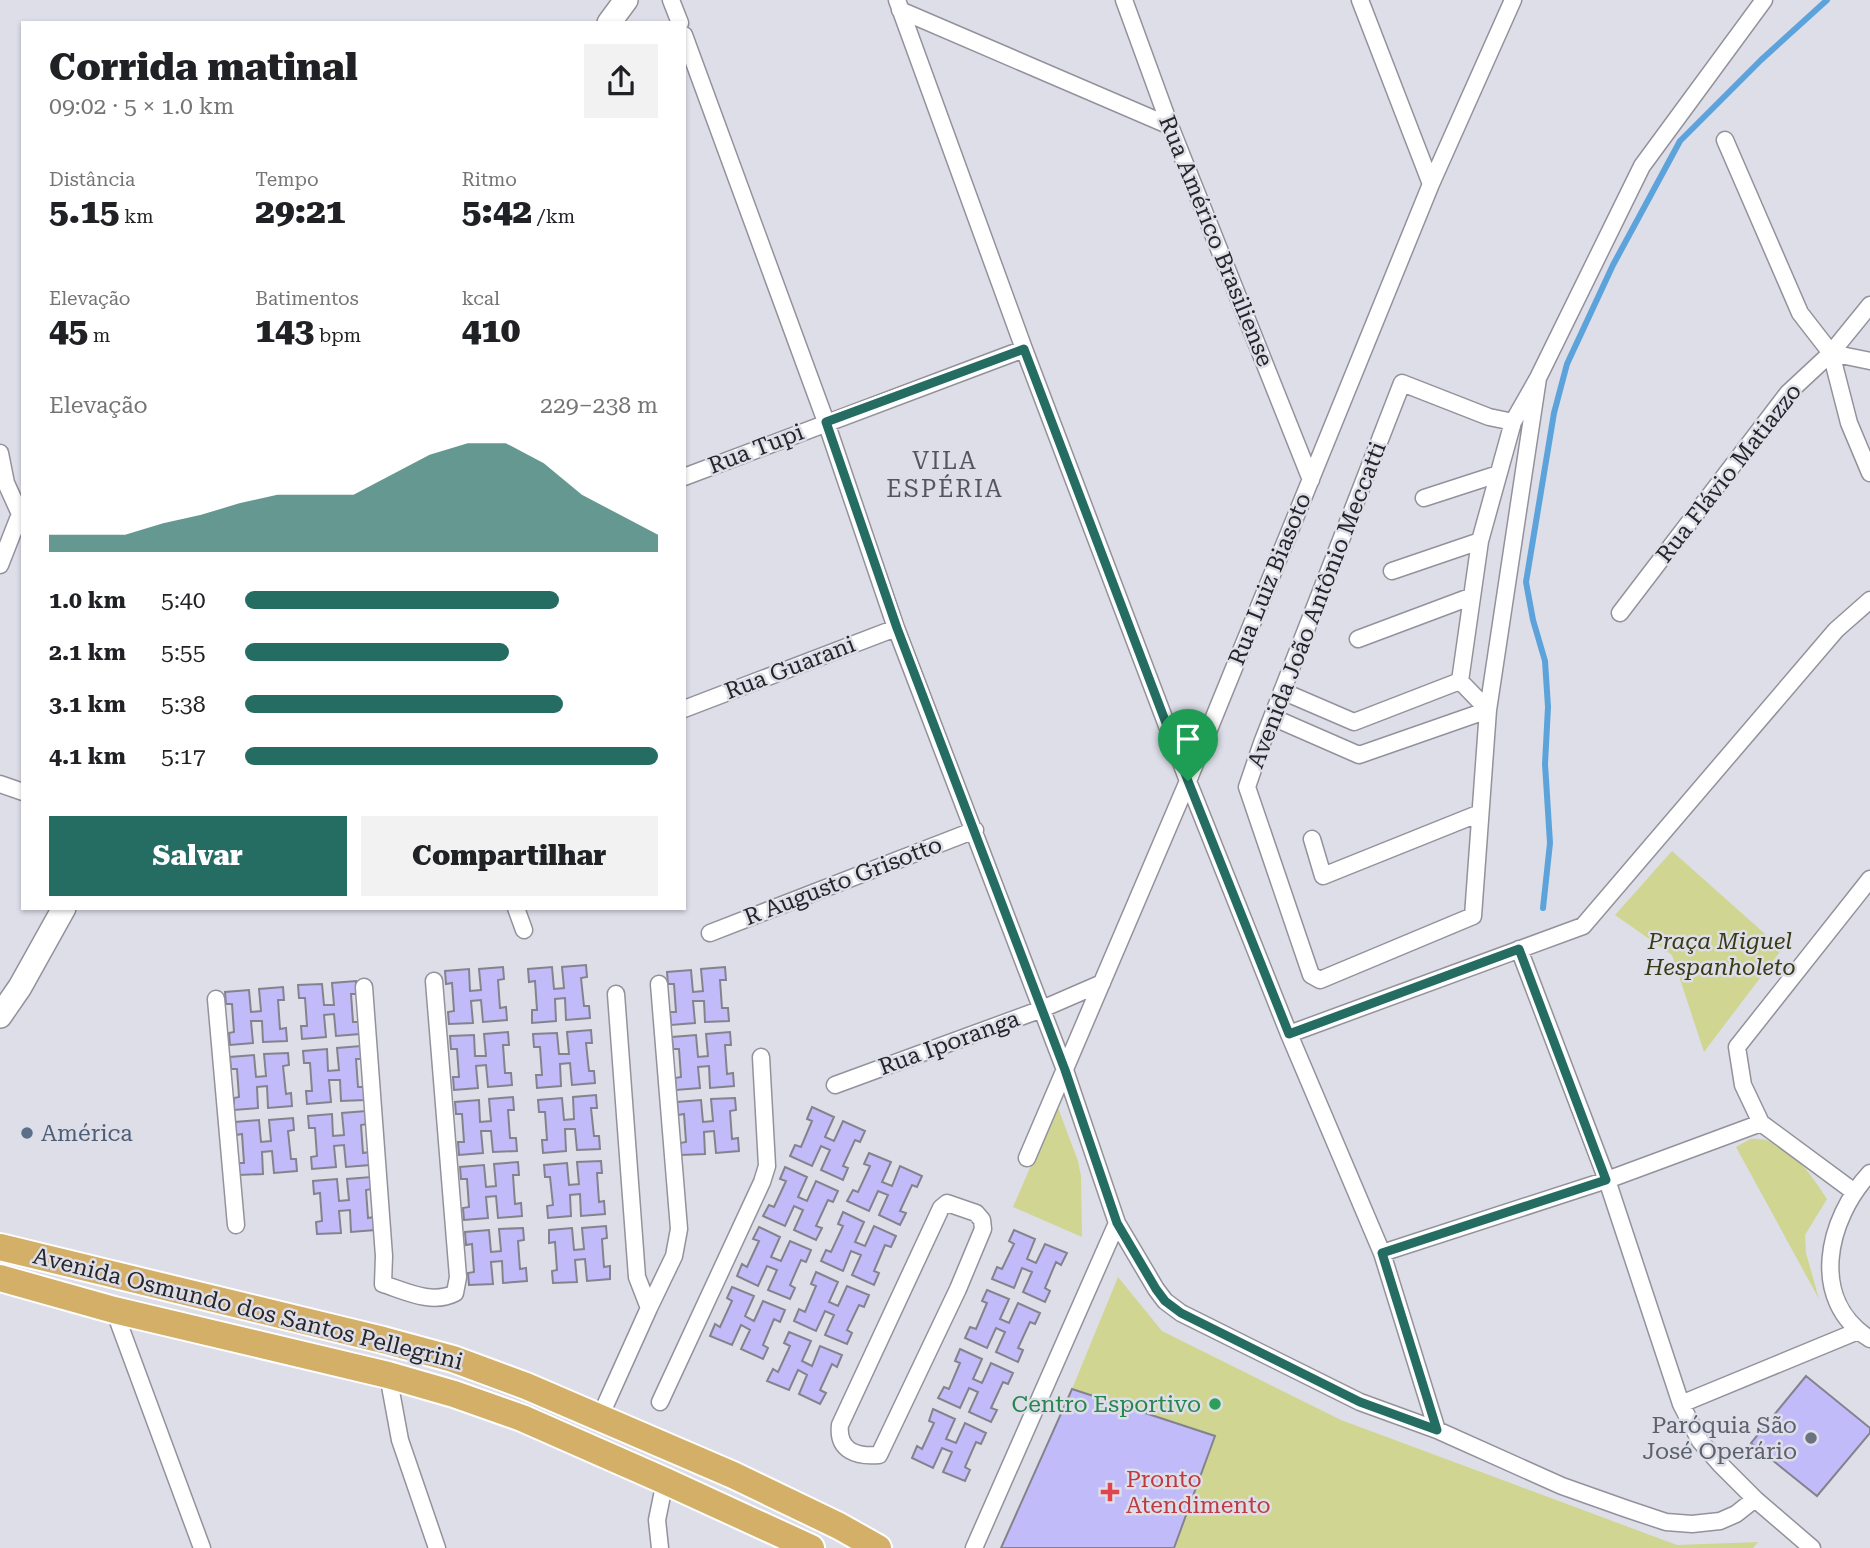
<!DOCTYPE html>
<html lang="pt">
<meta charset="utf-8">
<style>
body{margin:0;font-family:"Roboto Serif",serif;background:#f2f2f2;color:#202124;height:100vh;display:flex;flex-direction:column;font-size:26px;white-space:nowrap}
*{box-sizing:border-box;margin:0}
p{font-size:23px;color:#757577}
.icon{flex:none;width:38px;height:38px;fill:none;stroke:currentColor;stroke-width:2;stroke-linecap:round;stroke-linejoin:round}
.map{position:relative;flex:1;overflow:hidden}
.sheet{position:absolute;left:21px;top:21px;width:665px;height:889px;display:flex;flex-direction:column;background:#fff;border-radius:0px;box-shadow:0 2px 5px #0004}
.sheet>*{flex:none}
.pin{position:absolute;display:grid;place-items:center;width:60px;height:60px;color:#fff;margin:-72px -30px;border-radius:50% 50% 50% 0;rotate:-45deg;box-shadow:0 0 7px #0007}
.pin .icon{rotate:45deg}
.round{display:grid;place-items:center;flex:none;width:74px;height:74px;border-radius:0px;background:#f2f2f2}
.summary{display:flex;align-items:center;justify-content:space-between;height:119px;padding:0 28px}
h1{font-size:38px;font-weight:800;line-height:52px}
.metrics{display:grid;grid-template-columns:repeat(3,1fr);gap:10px;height:119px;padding:7px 28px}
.metrics div{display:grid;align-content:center}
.metrics b{font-size:35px;font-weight:800}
.metrics small{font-size:19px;font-weight:400}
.metrics p{font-size:19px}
.chart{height:196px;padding:14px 28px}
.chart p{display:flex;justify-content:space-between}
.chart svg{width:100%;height:126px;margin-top:7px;fill:#256d63;opacity:.7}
.action{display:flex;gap:14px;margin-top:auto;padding:14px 28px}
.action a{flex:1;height:80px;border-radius:0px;background:#256d63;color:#fff;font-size:28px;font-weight:800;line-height:80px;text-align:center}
.action a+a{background:#f2f2f2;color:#202124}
ul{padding:0 28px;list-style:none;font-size:23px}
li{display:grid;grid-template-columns:112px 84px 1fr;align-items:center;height:52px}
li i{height:18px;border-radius:9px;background:#256d63}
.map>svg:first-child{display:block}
.green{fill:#d0d691}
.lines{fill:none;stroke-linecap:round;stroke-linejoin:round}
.stream{stroke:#5da3db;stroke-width:6}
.building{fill:#c2bbf9;stroke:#84838d;stroke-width:2}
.street-casing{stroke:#93929c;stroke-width:19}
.secondary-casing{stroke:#93929c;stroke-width:26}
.primary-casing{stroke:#fff;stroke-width:30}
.street{stroke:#fff;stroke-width:16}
.secondary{stroke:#fff;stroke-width:23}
.primary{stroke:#d3af68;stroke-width:26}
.route-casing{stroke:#fff;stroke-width:14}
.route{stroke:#256d63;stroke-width:9}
.service-dot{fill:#5c6f8a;stroke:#dedee9;stroke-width:2.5}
.leisure-dot{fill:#2e9e5b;stroke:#dedee9;stroke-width:2.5}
.worship-dot{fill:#6b7280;stroke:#dedee9;stroke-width:2.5}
.health-dot{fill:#e0444e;stroke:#dedee9;stroke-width:2.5}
.labels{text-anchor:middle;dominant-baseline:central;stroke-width:5;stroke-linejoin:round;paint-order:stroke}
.street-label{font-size:23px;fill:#262529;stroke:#dedee9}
.park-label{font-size:23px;font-style:italic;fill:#393b16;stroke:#dedee9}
.service-label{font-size:23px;fill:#4e5e75;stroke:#dedee9;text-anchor:start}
.leisure-label{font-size:23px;fill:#27864d;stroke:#dedee9;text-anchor:end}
.worship-label{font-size:23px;fill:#5b616d;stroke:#dedee9;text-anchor:end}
.health-label{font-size:23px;fill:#be3a42;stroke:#dedee9;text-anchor:start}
.neighbourhood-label{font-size:24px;letter-spacing:2px;fill:#56555e;stroke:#dedee9}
</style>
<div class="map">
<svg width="1870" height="1548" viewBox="0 0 1870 1548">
<rect width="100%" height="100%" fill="#dedee9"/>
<!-- green -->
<path class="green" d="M1672 851 1782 949 1704 1052 1672 955 1615 915Z
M1057 1105 1078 1161 1081 1176 1082 1237 1013 1207Z
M1750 1139C1785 1135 1810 1173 1827 1199L1805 1235 1806 1253 1819 1299 1736 1147Z
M1118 1277 1162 1331 1341 1420 1677 1545 1758 1542 1753 1548H1174L1215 1436 1072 1389Z"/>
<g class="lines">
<!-- stream -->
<path class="stream" d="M1543 908 1550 843 1545 764 1548 707 1545 661 1533 620 1526 582 1554 413 1567 364 1613 265 1680 141 1761 60 1827 0"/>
</g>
<!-- building -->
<path class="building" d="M586 965 587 977 581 978 584 1006H589L590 1018 566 1020 565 998 555 999 556 1021 532 1023V1010H537L535 981 529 982 528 969 552 967 554 989 564 988 562 967Z
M503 967 504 979 498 980 500 1008 506 1007 507 1020 483 1022 481 1000 471 1001 473 1023 449 1024 448 1012 454 1011 452 983 446 984 445 971 469 969 470 991 481 990 479 969Z
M725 967 726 980H720L722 1008H728L729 1021 705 1022 704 1001H693L695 1023 671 1025 670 1012H676L674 984H668L667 972 691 970 693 992 703 991 701 969Z
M356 981 357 994H351L353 1022H359L360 1034 336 1036 334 1014 324 1015 326 1037 302 1039 301 1026H307L305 998H299L298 985 322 984 324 1005H334L332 983Z
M283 987 284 1000H278L280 1029 286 1028 287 1041 263 1042 262 1021H251L253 1043 230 1045 229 1033 234 1032 232 1004H226L225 992 249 990 251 1012 261 1011 259 989Z
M591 1030 592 1043H586L589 1071H594L595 1083 572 1085 570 1063 560 1064 561 1086 537 1088 536 1075H542L540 1047H534L533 1034 557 1033 559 1054H569L567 1032Z
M508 1032 509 1045H503L505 1073H511L512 1085 488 1087 486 1065 476 1066 478 1088 454 1090 453 1077H459L457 1049H451L450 1036 474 1035 475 1056H486L484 1034Z
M730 1032 731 1045H725L727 1074 733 1073 734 1086 710 1088 709 1066 698 1067 700 1088 676 1090 675 1078 681 1077 679 1049H673L672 1037 696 1035 698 1057 708 1056 706 1034Z
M361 1046 362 1059H356L358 1087H364L365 1100 341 1101 340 1080H329L331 1102 307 1104 306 1091H312L310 1063H304L303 1051 327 1049 328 1071 339 1070 337 1048Z
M288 1053 289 1065 283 1066 286 1094 291 1093 292 1106 268 1108 267 1086 257 1087 258 1108 234 1110V1098L239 1097 237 1069H231L230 1057 254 1055 256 1077 266 1076 264 1054Z
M596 1095 597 1108H591L594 1136H599L600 1149 577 1150 575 1129H565L566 1151 543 1153 542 1140H547L545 1112H539L538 1100 562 1098 564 1120 574 1119 573 1097Z
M513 1097 514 1110H508L510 1138H516L517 1151 493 1152 491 1131H481L483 1153 459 1155 458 1142H464L462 1114H456L455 1102 479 1100 480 1122 491 1121 489 1099Z
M735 1098 736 1110 730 1111 732 1139 738 1138 739 1151 716 1153 714 1131 704 1132 705 1154 681 1155 680 1143 686 1142 684 1114 678 1115 677 1102 701 1100 703 1122 713 1121 711 1099Z
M812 1107 834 1117 825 1137 834 1141 843 1121 865 1131 860 1142 855 1140 843 1166 848 1168 843 1180 821 1170 830 1150 821 1146 812 1166 790 1156 795 1145 801 1147 812 1121 807 1119Z
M366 1111 367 1124 361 1125 363 1153 369 1152 370 1165 346 1167 344 1145 334 1146 336 1167 312 1169 311 1157 317 1156 315 1128H309L308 1116 332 1114 333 1136 344 1135 342 1113Z
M293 1118 294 1130 288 1131 291 1159H296L297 1171 274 1173 272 1151 262 1152 263 1174 239 1175 238 1163H244L242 1134 236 1135 235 1122 259 1120 261 1142 271 1141 269 1120Z
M869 1153 891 1162 882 1182 892 1186 900 1166 922 1176 917 1187 912 1185 900 1211 906 1213 900 1225 879 1215 888 1195 878 1191 869 1211 847 1201 853 1190 858 1192 870 1166 864 1164Z
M601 1161 602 1173H597L599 1202 604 1201 605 1214 581 1216 580 1194 570 1195 571 1216 548 1218 547 1206 553 1205 550 1177H545L544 1165 567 1163 569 1185 579 1184 577 1162Z
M518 1162 519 1175H513L515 1204 521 1203 522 1216 498 1218 496 1196 486 1197 488 1218 464 1220 463 1208 469 1207 467 1179H461L460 1167 484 1165 486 1187 496 1186 494 1164Z
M785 1167 807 1177 798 1197 807 1201 816 1181 838 1191 833 1202 828 1200 816 1226 822 1228 816 1240 794 1230 803 1210 794 1206 785 1226 763 1216 769 1205 774 1207 786 1181 780 1179Z
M371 1177 372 1189 366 1190 368 1218 374 1217 375 1230 351 1232 350 1210 339 1211 341 1233 317 1234 316 1222 322 1221 320 1193 314 1194 313 1181 337 1179 339 1201 349 1200 347 1179Z
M843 1212 864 1222 855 1242 865 1246 874 1226 896 1236 891 1247 885 1245 874 1271 879 1273 874 1285 852 1275 861 1255 851 1251 843 1271 821 1261 826 1250 831 1252 843 1226 838 1224Z
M606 1226 607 1238 602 1239 604 1267 610 1266V1279L587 1281 585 1259 575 1260 577 1282 553 1283 552 1271 557 1270 555 1242 549 1243V1230L572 1228 574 1250 584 1249 582 1228Z
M759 1227 780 1237 771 1257 781 1261 790 1241 811 1250 806 1262 801 1260 790 1285 795 1288 790 1299 768 1290 777 1270 767 1266 758 1286 737 1276 742 1264 747 1267 759 1241 753 1239Z
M523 1228 524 1240 518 1241 520 1269 526 1268 527 1281 503 1283 502 1261 491 1262 493 1284 469 1285 468 1273 474 1272 472 1244 466 1245 465 1232 489 1230 491 1252 501 1251 499 1229Z
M1014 1230 1035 1239 1027 1259 1036 1263 1045 1244 1067 1253 1061 1265 1056 1262 1045 1288 1050 1291 1045 1302 1023 1292 1032 1272 1022 1268 1014 1288 992 1279 997 1267 1002 1269 1014 1244 1009 1241Z
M816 1272 838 1282 829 1302 838 1306 847 1286 869 1295 864 1307 859 1305 847 1330 852 1333 847 1344 825 1335 834 1315 825 1311 816 1331 794 1321 799 1309 805 1312 816 1286 811 1284Z
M732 1287 754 1296 745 1316 754 1321 763 1301 785 1310 780 1322 774 1319 763 1345 768 1348 763 1359 741 1349 750 1330 741 1325 732 1345 710 1336 715 1324 720 1327 732 1301 727 1298Z
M987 1290 1009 1299 1000 1319 1009 1323 1018 1303 1040 1313 1035 1324 1030 1322 1018 1348 1023 1350 1018 1362 996 1352 1005 1332 996 1328 987 1348 965 1338 970 1327 976 1329 987 1303 982 1301Z
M789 1332 811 1341 802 1361 812 1366 820 1346 842 1355 837 1367 832 1364 820 1390 826 1393 820 1404 799 1394 807 1375 798 1370 789 1390 767 1381 773 1369 778 1372 790 1346 784 1343Z
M960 1349 982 1359 973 1379 982 1383 991 1363 1013 1373 1008 1384 1003 1382 991 1408 997 1410 991 1422 969 1412 978 1392 969 1388 960 1408 938 1398 944 1387 949 1389 960 1363 955 1361Z
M1806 1376 1870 1428V1433L1817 1496 1751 1443Z
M1072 1389 1215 1436 1174 1548H1001Z
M933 1409 955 1419 946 1439 956 1443 965 1423 986 1433 981 1444 976 1442 965 1467 970 1470 965 1481 943 1472 952 1452 942 1448 933 1468 912 1458 917 1446 922 1449 934 1423 929 1421Z"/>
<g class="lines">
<!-- street casing -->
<g class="street-casing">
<path id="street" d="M671 0 680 23
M897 0 1024 349 1188 781 1289 1034 1382 1253 1437 1430
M1124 0 1170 126 1311 480
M1360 0 1431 184
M900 10 1170 126
M684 35 826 422 896 628 1065 1070 1117 1223 1156 1289 1165 1301 1181 1313 1360 1402 1437 1430 1562 1486 1627 1509 1666 1522 1692 1524 1720 1521 1736 1514 1755 1499
M1725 140 1800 313 1831 353 1849 423 1870 473
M1831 353 1870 361
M1513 422 1489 417 1402 383 1262 743 1247 787 1311 975 1320 980 1473 916 1488 710 1538 378
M0 453 6 483 20 514
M684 477 1024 349
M1424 498 1498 474
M0 565 20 514
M1392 571 1480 541
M1620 613 1788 393 1831 353 1870 305
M1358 639 1470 597
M1460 681 1480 541 1513 422 1538 378 1642 166 1764 0
M1460 681 1488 710
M1282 691 1354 722 1460 681
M684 709 896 628
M1272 717 1359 755 1488 710
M0 784 23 792
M1312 839 1323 876 1480 813
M516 908 524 930
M710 933 975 830
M1519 949 1607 1180 1681 1404 1700 1441 1720 1464 1755 1499 1812 1548
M364 987 384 1256 383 1284C405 1291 432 1305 455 1293L458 1277 434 981
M616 994 637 1277 649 1308 674 1256 679 1229 659 984
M216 999 236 1225
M1289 1034 1583 926 1836 630 1870 600
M835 1085 1042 1009 1102 983
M1027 1158 1188 781 1431 184 1513 0
M1870 1173C1827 1219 1808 1300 1870 1339
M1853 1191 1761 1123 1743 1085 1737 1047 1870 879
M947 1203 976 1213 982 1220 983 1229 958 1289 879 1455C857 1457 837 1451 840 1425L941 1208Z
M1382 1253 1607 1180 1761 1123
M114 1310 202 1548
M388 1375 400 1440 437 1548
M660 1402 762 1182 767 1166 761 1057
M1681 1404 1858 1331
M599 1419 649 1308
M660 1548 657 1520 665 1481
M974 1548 1117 1223"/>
</g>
<!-- secondary casing -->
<g class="secondary-casing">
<path id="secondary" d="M609 23 626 0
M0 1016 20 987 64 908"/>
</g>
<!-- primary casing -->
<g class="primary-casing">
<path id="primary" d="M0 1247 383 1340 453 1359 526 1386 733 1475 839 1526 878 1548
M0 1278 114 1310 388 1375 454 1394 522 1418 665 1481 811 1548"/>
</g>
<!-- street -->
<use href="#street" class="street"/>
<!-- secondary -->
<use href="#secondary" class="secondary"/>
<!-- primary -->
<use href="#primary" class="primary"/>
</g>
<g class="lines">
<!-- route casing -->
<g class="route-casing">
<path id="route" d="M1024 349 1188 781 1289 1034 1519 949 1606 1180 1382 1253 1437 1430 1360 1402 1181 1313 1165 1301 1156 1289 1117 1223 1065 1070 897 628 826 422Z"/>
</g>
<!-- route -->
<use href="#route" class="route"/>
</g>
<!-- markers -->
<circle class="service-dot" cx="27" cy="1133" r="7"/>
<circle class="leisure-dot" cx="1215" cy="1404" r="7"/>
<circle class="worship-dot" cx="1811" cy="1438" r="7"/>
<path class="health-dot" d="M1106.5 1481.5h7v7h7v7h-7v7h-7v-7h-7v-7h7z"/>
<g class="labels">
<!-- street labels -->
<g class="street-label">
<text transform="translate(1216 241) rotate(68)">Rua Américo Brasiliense</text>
<text transform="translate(756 449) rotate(-21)">Rua Tupi</text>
<text transform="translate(1729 473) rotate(-52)">Rua Flávio Matiazzo</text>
<text transform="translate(1270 579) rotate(-68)">Rua Luiz Biasoto</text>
<text transform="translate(1317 605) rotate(-69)">Avenida João Antônio Meccatti</text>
<text transform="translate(790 668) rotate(-21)">Rua Guarani</text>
<text transform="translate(843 881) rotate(-21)">R Augusto Grisotto</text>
<text transform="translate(949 1043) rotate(-20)">Rua Iporanga</text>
<text transform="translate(248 1309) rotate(14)">Avenida Osmundo dos Santos Pellegrini</text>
</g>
<!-- park labels -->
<g class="park-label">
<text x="1720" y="941">Praça Miguel<tspan x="1720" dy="26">Hespanholeto</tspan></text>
</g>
<!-- service labels -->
<g class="service-label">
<text x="41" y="1133">América</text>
</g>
<!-- leisure labels -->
<g class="leisure-label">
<text x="1201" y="1404">Centro Esportivo</text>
</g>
<!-- worship labels -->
<g class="worship-label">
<text x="1797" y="1425">Paróquia São<tspan x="1797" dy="26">José Operário</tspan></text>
</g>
<!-- health labels -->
<g class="health-label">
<text x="1126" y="1479">Pronto<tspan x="1126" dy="26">Atendimento</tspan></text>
</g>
<!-- neighbourhood labels -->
<g class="neighbourhood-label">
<text x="945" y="461">VILA<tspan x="945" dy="28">ESPÉRIA</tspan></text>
</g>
</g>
</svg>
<div class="pin" style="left:1188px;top:781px;background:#1e9e55"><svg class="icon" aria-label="arrive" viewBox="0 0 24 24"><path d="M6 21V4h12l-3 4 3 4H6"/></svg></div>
<section class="sheet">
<div class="summary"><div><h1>Corrida matinal</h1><p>09:02 · 5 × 1.0 km</p></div><a class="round"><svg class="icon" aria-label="share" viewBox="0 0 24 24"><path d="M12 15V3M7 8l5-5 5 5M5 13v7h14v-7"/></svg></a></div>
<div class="metrics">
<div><p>Distância</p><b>5.15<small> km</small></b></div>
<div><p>Tempo</p><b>29:21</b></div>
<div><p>Ritmo</p><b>5:42<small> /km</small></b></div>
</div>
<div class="metrics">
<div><p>Elevação</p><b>45<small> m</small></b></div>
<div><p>Batimentos</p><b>143<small> bpm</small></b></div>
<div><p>kcal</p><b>410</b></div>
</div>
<div class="chart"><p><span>Elevação</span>229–238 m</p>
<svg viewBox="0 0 160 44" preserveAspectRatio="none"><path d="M0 44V38L10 38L20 38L30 34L40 31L50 27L60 24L70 24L80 24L90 17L100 10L110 6L120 6L130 13L140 24L150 31L160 38V44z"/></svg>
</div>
<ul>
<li><b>1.0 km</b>5:40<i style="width:76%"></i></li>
<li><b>2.1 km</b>5:55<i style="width:64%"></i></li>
<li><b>3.1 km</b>5:38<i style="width:77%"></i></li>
<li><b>4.1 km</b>5:17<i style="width:100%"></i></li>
</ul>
<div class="action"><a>Salvar</a><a>Compartilhar</a></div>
</section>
</div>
